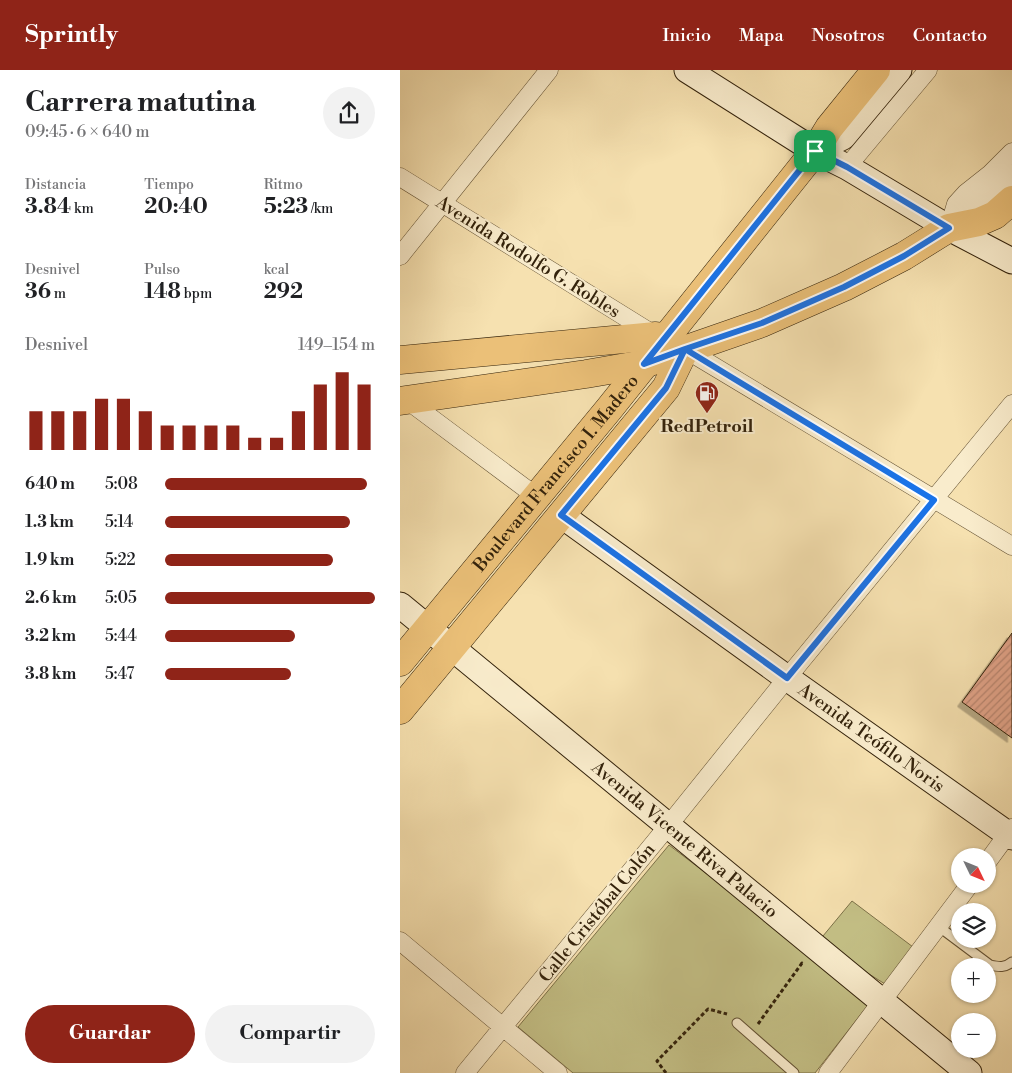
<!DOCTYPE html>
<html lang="es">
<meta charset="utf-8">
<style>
body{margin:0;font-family:"Libre Bodoni",serif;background:#f2f2f2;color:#202124;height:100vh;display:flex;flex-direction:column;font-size:19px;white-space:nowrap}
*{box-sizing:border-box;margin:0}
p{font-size:16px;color:#757577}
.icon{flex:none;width:28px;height:28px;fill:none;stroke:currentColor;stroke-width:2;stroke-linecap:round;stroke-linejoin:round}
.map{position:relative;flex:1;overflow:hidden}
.details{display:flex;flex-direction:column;background:#fff;width:400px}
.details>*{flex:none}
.needle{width:32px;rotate:133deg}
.fabs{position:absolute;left:551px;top:778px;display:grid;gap:10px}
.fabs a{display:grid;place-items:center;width:45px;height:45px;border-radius:50%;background:#fff;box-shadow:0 1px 4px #0004;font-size:25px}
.pin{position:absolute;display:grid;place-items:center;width:42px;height:42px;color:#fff;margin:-21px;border-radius:10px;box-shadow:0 2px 8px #0006}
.round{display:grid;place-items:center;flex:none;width:52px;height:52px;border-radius:26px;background:#f2f2f2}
.overview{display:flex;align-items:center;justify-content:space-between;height:85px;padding:0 25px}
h1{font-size:28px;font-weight:800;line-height:38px}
.metrics{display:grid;grid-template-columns:repeat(3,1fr);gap:8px;height:85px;padding:5px 25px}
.metrics div{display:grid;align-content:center}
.metrics b{font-size:21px;font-weight:800}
.metrics small{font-size:14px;font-weight:400}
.metrics p{font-size:14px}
.chart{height:140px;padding:10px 25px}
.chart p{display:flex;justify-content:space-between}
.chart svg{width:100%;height:90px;margin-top:5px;stroke:#8f2418;stroke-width:6}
.button{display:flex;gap:10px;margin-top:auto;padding:10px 25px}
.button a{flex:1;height:58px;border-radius:30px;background:#8f2418;color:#fff;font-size:20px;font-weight:800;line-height:58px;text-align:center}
.button a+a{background:#f2f2f2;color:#202124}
ul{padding:0 25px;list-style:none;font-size:16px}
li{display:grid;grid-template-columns:80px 60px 1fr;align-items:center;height:38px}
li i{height:12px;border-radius:6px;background:#8f2418}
header{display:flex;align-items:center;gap:30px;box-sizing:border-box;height:70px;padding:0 25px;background:#8f2418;color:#fff}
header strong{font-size:24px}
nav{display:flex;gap:28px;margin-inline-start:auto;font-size:18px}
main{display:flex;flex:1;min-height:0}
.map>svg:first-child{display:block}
.park{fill:#c4c086;stroke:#7c7148}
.building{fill:url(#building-hatch);stroke:#33220b;filter:url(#shadow)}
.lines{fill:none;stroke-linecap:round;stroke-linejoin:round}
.service-casing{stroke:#645234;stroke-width:11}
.minor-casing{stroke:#645234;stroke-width:19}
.secondary-casing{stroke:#33220b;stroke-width:27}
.primary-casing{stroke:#33220b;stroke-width:29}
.path{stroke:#33220b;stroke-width:3;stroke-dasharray:4 2.5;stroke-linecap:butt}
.service{stroke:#f9eccc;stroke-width:9}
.minor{stroke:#f9eccc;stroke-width:18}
.secondary{stroke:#f9eccc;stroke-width:25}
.primary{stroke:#ebc078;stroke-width:28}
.route-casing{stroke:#fff;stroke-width:10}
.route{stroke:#1a73e8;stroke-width:6}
.labels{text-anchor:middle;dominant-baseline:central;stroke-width:4;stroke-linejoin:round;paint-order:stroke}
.street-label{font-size:18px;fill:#33220b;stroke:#f9eccc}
.poi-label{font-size:18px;font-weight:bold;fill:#33220b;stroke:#f9eccc}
</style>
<header>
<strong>Sprintly</strong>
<nav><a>Inicio</a><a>Mapa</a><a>Nosotros</a><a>Contacto</a></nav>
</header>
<main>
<section class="details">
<div class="overview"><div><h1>Carrera matutina</h1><p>09:45 · 6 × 640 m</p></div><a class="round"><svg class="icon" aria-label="share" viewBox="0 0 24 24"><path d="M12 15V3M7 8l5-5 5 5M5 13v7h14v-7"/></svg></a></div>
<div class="metrics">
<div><p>Distancia</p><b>3.84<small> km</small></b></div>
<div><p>Tiempo</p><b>20:40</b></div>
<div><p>Ritmo</p><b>5:23<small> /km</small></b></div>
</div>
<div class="metrics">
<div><p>Desnivel</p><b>36<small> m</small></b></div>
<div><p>Pulso</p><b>148<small> bpm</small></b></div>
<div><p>kcal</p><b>292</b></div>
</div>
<div class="chart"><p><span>Desnivel</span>149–154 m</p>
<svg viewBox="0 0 160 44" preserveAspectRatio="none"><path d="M5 44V25M15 44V25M25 44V25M35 44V19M45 44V19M55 44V25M65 44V32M75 44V32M85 44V32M95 44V32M105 44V38M115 44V38M125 44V25M135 44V12M145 44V6M155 44V12"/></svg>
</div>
<ul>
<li><b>640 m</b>5:08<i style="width:96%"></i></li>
<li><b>1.3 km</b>5:14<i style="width:88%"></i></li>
<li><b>1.9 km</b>5:22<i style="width:80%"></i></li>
<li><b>2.6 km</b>5:05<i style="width:100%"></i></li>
<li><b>3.2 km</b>5:44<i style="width:62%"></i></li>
<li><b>3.8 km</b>5:47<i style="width:60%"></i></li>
</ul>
<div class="button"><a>Guardar</a><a>Compartir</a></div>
</section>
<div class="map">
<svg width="612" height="1003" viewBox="0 0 612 1003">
<defs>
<pattern id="building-hatch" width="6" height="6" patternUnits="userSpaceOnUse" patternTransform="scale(1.25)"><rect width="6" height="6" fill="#dfa186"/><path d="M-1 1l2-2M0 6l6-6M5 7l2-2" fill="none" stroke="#b5836c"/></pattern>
<filter id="shadow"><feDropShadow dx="-4.5" dy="4.5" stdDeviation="0" flood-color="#0004"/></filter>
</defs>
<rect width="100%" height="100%" fill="#f6e1b0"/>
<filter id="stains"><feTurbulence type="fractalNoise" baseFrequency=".004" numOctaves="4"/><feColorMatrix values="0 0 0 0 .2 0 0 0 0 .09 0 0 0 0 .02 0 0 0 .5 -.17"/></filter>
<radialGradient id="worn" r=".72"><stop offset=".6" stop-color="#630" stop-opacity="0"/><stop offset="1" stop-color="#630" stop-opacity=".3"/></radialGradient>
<!-- park -->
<path class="park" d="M269 775 472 930 415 1003H173L118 957Z
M452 831 513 877 485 914 418 872Z"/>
<!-- building -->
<path class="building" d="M612 563V668L562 632Z"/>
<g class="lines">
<!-- service casing -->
<g class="service-casing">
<path id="service" d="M538 856 590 895C599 897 605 898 612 892
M337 953 394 1003"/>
</g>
<!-- minor casing -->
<g class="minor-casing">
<path id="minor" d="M447 97 528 0
M0 107 256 266
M549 158 556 134 566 123 590 104 612 82
M0 186 149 0
M285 279 612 476
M7 330 137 427
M588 791 612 758
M0 871 158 1003
M65 1003 268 756 387 608 612 334
M428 1003 570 814"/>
</g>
<!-- secondary casing -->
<g class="secondary-casing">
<g id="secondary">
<path d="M287 0 415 81 447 97 549 158 612 191"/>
<path d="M415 81 443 67 499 0"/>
<path d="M549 158 612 107"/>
<path id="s1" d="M161 445 387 608 612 767"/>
<path id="s2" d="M0 535 569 1003"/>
</g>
</g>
<!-- primary casing -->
<g class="primary-casing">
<g id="primary">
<path d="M0 290 256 266 266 269 277 275"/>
<path d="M0 331 186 304 244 294 362 253 444 217 504 186 549 158 579 152 595 145 612 130"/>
<path id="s3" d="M0 592 209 339 415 81 429 58 476 0"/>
<path d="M0 640 266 318 285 279"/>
</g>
</g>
<!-- path -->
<path class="path" d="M358 954 402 893 403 894
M266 1003 257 991 308 939 327 944"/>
<!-- service -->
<use href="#service" class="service"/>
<!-- minor -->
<use href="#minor" class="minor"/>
<!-- secondary -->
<use href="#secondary" class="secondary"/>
<!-- primary -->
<use href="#primary" class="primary"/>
</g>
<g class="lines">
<!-- route casing -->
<g class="route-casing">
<path id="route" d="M415 81 244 294 285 279 266 318 161 445 387 608 534 430 285 279 362 253 444 217 504 186 549 158 447 97 415 81"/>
</g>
<!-- route -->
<use href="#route" class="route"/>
</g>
<!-- icons -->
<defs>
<g id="fuel-pin" transform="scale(1.25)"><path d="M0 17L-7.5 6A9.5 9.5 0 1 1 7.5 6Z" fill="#8f2418" stroke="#f9eccc"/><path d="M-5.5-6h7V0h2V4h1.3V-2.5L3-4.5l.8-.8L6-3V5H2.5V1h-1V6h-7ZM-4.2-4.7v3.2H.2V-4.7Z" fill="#fff"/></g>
</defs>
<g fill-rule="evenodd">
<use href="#fuel-pin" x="307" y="323"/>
</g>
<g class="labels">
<!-- street labels -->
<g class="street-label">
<text transform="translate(128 187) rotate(32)">Avenida Rodolfo G. Robles</text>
<text stroke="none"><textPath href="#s3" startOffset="245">Boulevard Francisco I. Madero</textPath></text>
<text stroke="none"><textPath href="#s1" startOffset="382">Avenida Teófilo Noris</textPath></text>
<text stroke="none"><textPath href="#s2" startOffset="369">Avenida Vicente Riva Palacio</textPath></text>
<text transform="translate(197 843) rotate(-51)">Calle Cristóbal Colón</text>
</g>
<!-- poi labels -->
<g class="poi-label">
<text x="307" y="356">RedPetroil</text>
</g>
</g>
<rect width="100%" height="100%" filter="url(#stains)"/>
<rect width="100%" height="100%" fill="url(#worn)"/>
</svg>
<div class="fabs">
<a><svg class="needle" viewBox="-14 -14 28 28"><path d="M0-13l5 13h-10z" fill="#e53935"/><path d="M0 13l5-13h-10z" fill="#757577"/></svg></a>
<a><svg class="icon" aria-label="layers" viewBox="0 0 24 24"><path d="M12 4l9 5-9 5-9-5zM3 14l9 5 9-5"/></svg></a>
<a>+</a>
<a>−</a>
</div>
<div class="pin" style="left:415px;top:81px;background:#1e9e55"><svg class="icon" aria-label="arrive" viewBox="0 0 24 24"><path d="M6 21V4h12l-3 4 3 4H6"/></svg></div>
</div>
</main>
